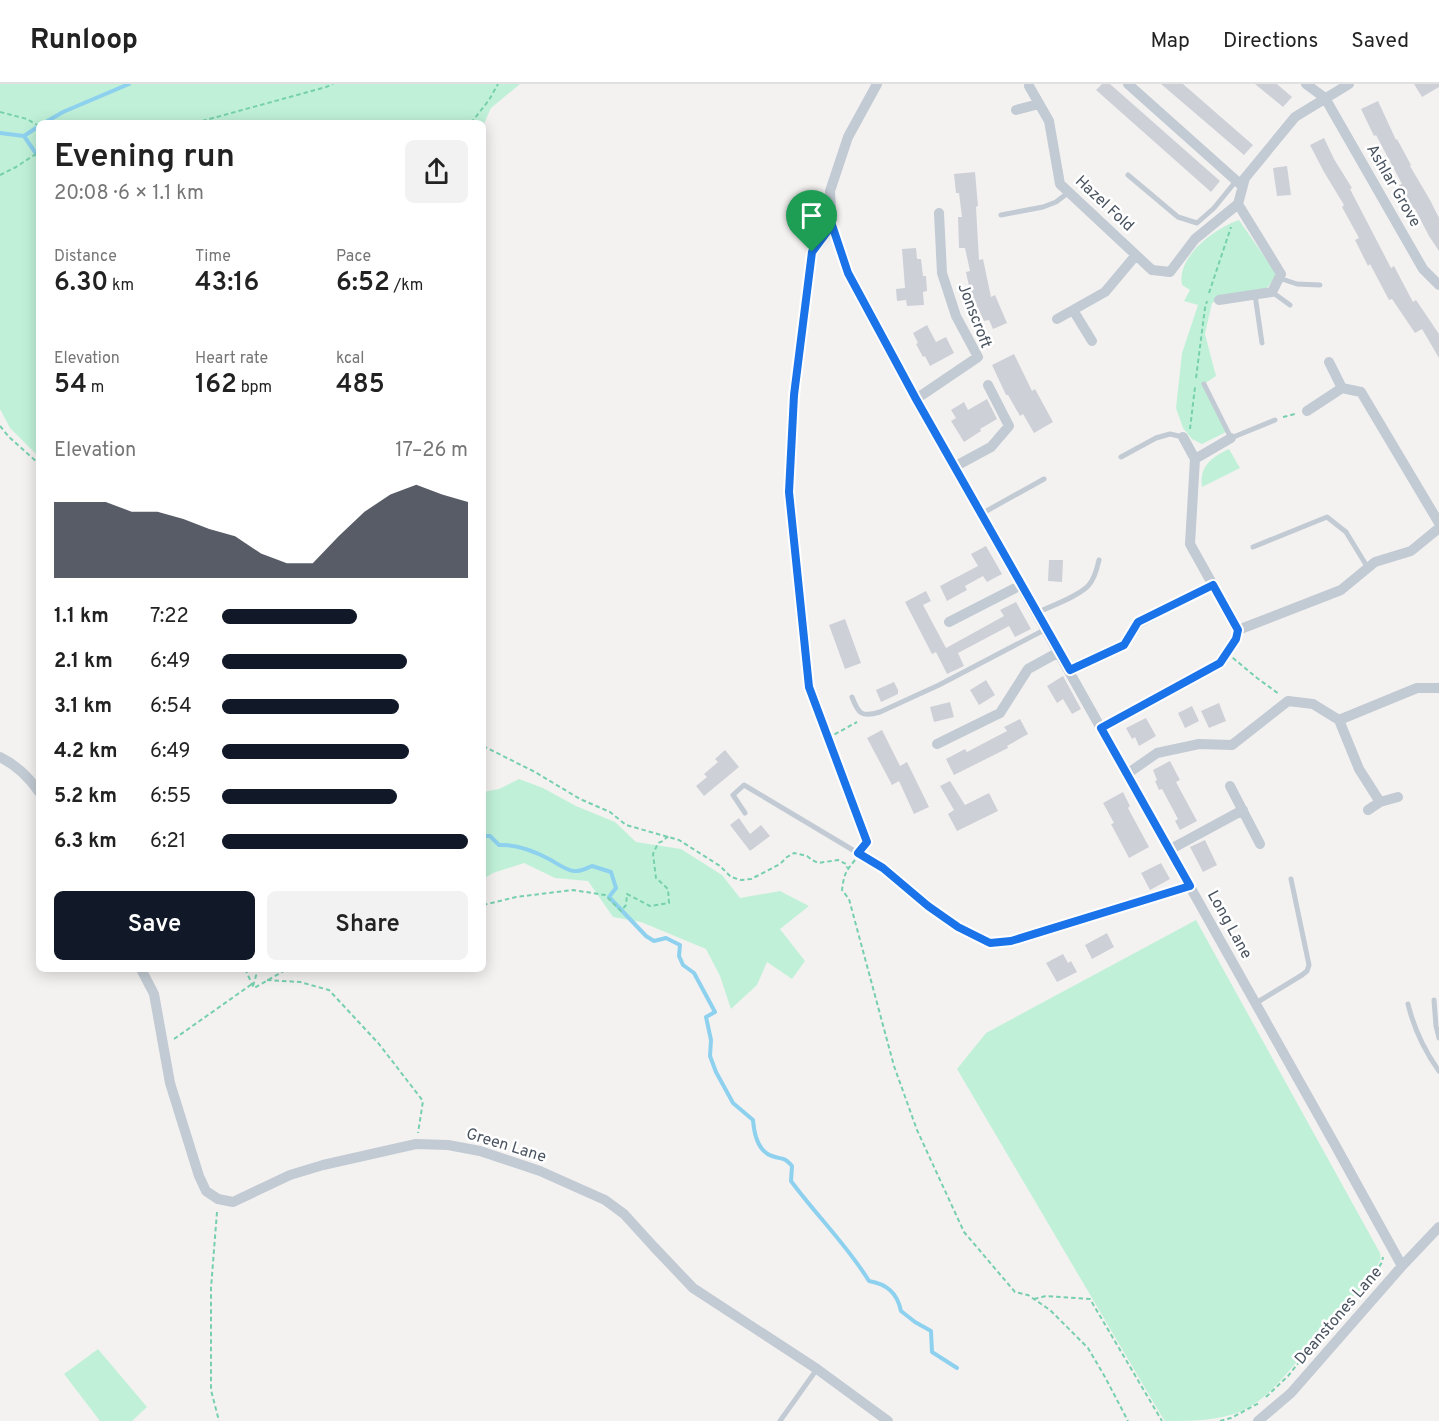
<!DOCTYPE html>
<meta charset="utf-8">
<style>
body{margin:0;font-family:Overpass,sans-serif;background:#f2f2f2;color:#222;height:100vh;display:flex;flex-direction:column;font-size:22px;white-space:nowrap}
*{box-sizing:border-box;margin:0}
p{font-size:20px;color:#767676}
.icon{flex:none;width:33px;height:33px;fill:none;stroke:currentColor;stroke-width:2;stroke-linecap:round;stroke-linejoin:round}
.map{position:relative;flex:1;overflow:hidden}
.side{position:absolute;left:36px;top:36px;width:450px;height:852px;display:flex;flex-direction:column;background:#fff;border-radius:9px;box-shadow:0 3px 15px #0003}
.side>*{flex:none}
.pin{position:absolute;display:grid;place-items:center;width:51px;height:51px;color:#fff;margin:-62px -26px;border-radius:50% 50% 50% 0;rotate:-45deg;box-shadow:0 0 6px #0007}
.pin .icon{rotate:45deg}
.round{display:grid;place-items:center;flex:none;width:63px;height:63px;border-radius:9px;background:#f2f2f2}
.headline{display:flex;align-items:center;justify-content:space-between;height:102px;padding:0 18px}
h1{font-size:33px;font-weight:600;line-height:45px}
.figures{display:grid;grid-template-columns:repeat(3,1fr);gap:9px;height:102px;padding:6px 18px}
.figures div{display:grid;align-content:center}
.figures b{font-size:26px;font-weight:600}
.figures small{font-size:16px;font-weight:400}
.figures p{font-size:16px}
.chart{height:168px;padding:12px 18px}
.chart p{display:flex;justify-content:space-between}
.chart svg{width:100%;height:108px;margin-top:6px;fill:#111827;opacity:.7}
.button{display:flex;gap:12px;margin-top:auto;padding:12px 18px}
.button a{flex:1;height:69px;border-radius:9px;background:#111827;color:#fff;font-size:24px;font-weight:600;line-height:69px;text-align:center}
.button a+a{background:#f2f2f2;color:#222}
ul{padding:0 18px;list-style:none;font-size:20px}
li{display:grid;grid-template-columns:96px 72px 1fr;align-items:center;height:45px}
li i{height:15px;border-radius:8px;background:#111827}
header{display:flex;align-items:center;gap:36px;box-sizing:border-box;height:84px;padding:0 30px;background:#fff;border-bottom:2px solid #e0e0e0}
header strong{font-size:28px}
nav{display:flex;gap:33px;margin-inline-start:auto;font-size:21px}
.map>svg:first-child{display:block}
.green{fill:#c0f1d8}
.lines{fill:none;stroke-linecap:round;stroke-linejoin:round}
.stream{stroke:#8dd1ef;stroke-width:4}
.building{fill:#cdd0d7}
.path{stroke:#77d0ad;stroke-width:2;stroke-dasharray:4.5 3;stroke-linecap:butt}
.service{stroke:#c2cad3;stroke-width:5}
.minor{stroke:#c2cad3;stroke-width:10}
.route-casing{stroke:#fff;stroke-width:12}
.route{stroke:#1a73e8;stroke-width:8}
.labels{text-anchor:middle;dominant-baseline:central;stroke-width:5;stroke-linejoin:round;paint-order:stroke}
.street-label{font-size:16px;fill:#495360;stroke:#fff}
</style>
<header>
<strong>Runloop</strong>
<nav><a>Map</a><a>Directions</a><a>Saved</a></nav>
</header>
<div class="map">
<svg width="1439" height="1337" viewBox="0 0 1439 1337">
<rect width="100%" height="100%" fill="#f4f2f1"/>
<!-- green -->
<path class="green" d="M0 0H520L491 24 483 42V39H39V373L10 344 0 325Z
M1239 136 1277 191 1263 209 1219 216 1212 219 1205 250 1216 292 1204 300 1228 347 1202 360 1192 355 1183 344 1176 324 1182 269 1198 221 1184 217 1190 206 1182 201C1176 173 1215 144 1239 136Z
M1229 365 1240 384 1202 403C1199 382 1212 373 1229 365Z
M519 695 543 704 576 722 615 738 636 758 681 765 722 791 740 814 780 807 809 822 780 845 805 877 792 895 767 878 757 901 731 925 720 892 706 865 641 838 613 833 588 797 555 794 524 779 493 789 483 795V708L499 705Z
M1196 836 1380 1169C1382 1176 1379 1179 1375 1185 1372 1190 1370 1196 1366 1201 1356 1211 1344 1218 1335 1228 1308 1260 1280 1309 1242 1327 1218 1337 1192 1337 1165 1337L1161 1331 957 985 986 949Z
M98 1265 147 1323 132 1337H100L64 1290Z"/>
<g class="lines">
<!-- stream -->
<path class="stream" d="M44 39 63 28 129 0
M0 49 24 52 39 42
M24 52 39 74
M483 752H490L499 761C515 760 534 767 549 775 557 779 565 786 574 787 580 788 587 784 592 782L611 788 616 804 609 813 646 852 654 857 666 854 680 861 679 872 683 881 694 889 715 928 706 933 711 956 710 972 716 988 733 1019 753 1036C754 1049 757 1067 772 1072 783 1076 783 1072 792 1082L791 1097C816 1131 847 1161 869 1197 886 1200 897 1208 901 1227L915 1238 931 1247 932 1268 957 1284"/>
</g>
<!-- building -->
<path class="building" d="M1102 0H1110L1220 97 1211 108 1096 6Z
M1161 0H1183L1253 61 1244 71Z
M1255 0H1277L1292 13 1283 23Z
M1414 0H1439V3L1422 13Z
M1378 17 1396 56 1397 55 1411 81 1410 82 1430 116 1439 134V167L1429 152 1415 125H1414L1399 101 1402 100 1376 51 1374 52 1361 25Z
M1324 54 1334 75 1352 104 1350 105 1391 184 1394 182 1413 218 1416 216 1439 250V274L1422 245 1415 249 1392 215 1389 216 1370 180 1368 182 1355 156 1359 154 1342 123 1344 121 1324 88 1310 61Z
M1287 82 1291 111 1277 112 1273 84Z
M975 88 978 122 976 123 979 176 983 175 991 213 995 211 1007 239 993 245 989 236 984 237 970 207 966 188 970 187 965 164H959L958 133H962L959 109H956L954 90Z
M916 164 917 175H921L923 192H926L927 207 923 208 924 221 907 222 906 216 897 217 896 205 905 204 902 165Z
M927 241 936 258 946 253 954 269 930 282 925 272 923 273 916 260 918 259 913 249Z
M1014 270 1032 307 1035 305 1053 338 1034 349 1023 330 1020 332 1008 311H1006L992 281Z
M987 315 997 335 980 345 981 347 964 358 951 337 956 334 951 326 964 318 968 326Z
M986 462 1002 490 987 498 983 492 965 502 967 506 947 517 940 502 978 482 971 470Z
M1049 476H1063L1062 498 1048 497Z
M926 507 931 517 923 521 946 564 1004 532 1000 526 1016 518 1031 545 1015 553 1009 542 958 569 964 582 947 590 936 568 932 570 905 518Z
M845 535 861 579 845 585 829 541Z
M1063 592 1081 625 1072 630 1063 615 1057 619 1047 602Z
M986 596 995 611 979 621 970 606Z
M894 598 898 606V610L881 618 876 606Z
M950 618 954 633 934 638 930 623Z
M1219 619 1226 637 1209 644 1201 627Z
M1192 622 1199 637 1185 644 1178 629Z
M1146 634 1156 652 1139 662 1135 653 1132 655 1126 644Z
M1020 635 1028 650 1007 662 1008 664 954 691 946 675 965 665 967 668 1007 647 1004 643Z
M882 646 900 682 907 678 929 723 914 730 899 697 892 701 867 654Z
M725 666 739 683 704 712 696 702 707 693 704 690 718 678 715 675Z
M1170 677 1180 696 1176 698 1197 737 1180 746 1175 737 1178 735 1162 705 1159 706 1155 697 1157 696 1153 686Z
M950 697 965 721 989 709 998 727 957 747 948 730 954 726 940 702Z
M1123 708 1130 722 1128 724 1149 763 1129 774 1111 740 1114 739 1103 719Z
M739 734 750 750 761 741 770 752 750 767 730 741Z
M1205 756 1217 781 1203 788 1190 763Z
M1161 779 1170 795 1150 806 1141 789Z
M1107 849 1114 863 1092 875 1085 861Z
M1063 870 1068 879 1071 877 1077 888 1057 898 1046 879Z"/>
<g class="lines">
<!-- path -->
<path class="path" d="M0 28 27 35 39 42
M195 39 326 3 333 0
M471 39 489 16 498 0
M0 91 16 83 39 68
M823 153 812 168 794 311 789 408 809 603 867 758 864 762
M1209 209 1231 143
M1196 294 1205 224 1207 217
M1283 333 1295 330
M0 342 9 353 39 380
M1190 345 1195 303
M1227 569 1257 594 1279 610
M1111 638 1220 579 1235 557
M828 654 857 638
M483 662 535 688 580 715 610 728 626 741 679 756 720 782 731 793 741 796 751 795 761 790 780 780 787 773 794 769 807 772 812 776 818 779 838 776 846 780 847 784
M855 776C845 788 844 791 842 806L849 815 894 982 917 1046 964 1148 1015 1208 1028 1211 1050 1226 1088 1264 1105 1293 1128 1337
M483 821 516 813 573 806 605 811 621 827 626 821 627 810 650 822 669 819 668 805 656 794 653 770 658 759 663 757 667 753 670 754
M245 885 254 904 287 885
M267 896 300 898 329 906 379 960 423 1017 418 1049
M253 902 258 885
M174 955 252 900
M217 1128 211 1204V1306L219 1337
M1368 1202 1382 1178 1383 1173
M1034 1215 1046 1212 1090 1215 1162 1337
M1266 1313 1288 1292 1337 1231 1347 1226
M1220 1337 1231 1334 1259 1319"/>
<!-- service -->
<path class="service" d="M1128 91 1178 133 1197 139 1214 124 1236 97
M1001 131 1043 123 1056 118 1069 108
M1279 194 1297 200 1320 201
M1272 208 1290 221
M1255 211 1262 259
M1204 300 1231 354 1275 336
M1121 373 1156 354 1170 350 1183 353
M981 430 1044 395
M1253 463 1327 433 1346 448 1368 484
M1036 529C1051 522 1077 513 1088 502 1094 496 1097 485 1099 476
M852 613C858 629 861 634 880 628L939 601 1046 545
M745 729 733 711 744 701 883 784 928 822 958 843 990 859 1011 857 1190 802
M1434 916 1436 942 1439 954
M1256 919 1302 891 1307 887 1309 881 1291 795
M1408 920C1414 945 1424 966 1439 987
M780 1337 817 1285"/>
<!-- minor -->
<path class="minor" d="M877 0 848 53 830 107 832 141 848 189 916 315 1334 1059 1402 1182
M1128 0 1240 100 1295 33 1349 0
M1306 0 1325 14 1423 185 1439 201
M1029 2 1049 37 1060 100 1152 186 1170 188 1195 155 1238 120 1245 94
M1016 26 1039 20
M1219 216 1272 208 1281 190 1238 120
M1073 226 1092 257
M1057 235 1105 208 1136 171
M1329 278 1342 304
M916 315 978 273 956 232 942 189 939 129
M1307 327 1342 304 1361 308 1439 439
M1183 353 1195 375 1190 460 1238 546 1341 506 1375 478 1411 467 1439 444
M1195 375 1231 354
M954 383 991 363 1009 342 988 301
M949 538 1021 501
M1070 586 1124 561 1139 539 1213 500
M1339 636 1359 685 1380 718
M937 660 1000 629 1028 585 1059 568
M0 673C16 681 29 693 39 708
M1127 690 1157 669 1199 660 1232 661 1288 617 1313 620 1339 636 1417 604H1439
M1230 702 1260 760
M1368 726 1380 718 1398 713
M1169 766 1243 726
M141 885 154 910 170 999 199 1092 206 1107 218 1115 233 1118 290 1091 323 1081 416 1060 448 1061 480 1067 540 1087 605 1116 624 1130 654 1163 693 1204 817 1285 888 1337
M1258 1337 1291 1309 1402 1182 1439 1143"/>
</g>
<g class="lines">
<!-- route casing -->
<g class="route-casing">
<path id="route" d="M832 141 848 189 916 315 1070 586 1124 561 1138 538 1213 501 1238 546 1236 555 1220 579 1101 644 1190 802 1011 857 990 859 958 843 928 822 883 784 858 769 867 758 809 603 789 408 794 311 812 168Z"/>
</g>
<!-- route -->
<use href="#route" class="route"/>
</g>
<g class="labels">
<!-- street labels -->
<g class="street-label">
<text transform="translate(1393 102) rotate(60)">Ashlar Grove</text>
<text transform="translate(1104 120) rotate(43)">Hazel Fold</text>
<text transform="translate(974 232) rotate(69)">Jonscroft</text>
<text transform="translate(1229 841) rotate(61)">Long Lane</text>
<text transform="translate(506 1062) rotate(17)">Green Lane</text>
<text transform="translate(1339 1232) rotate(-49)">Deanstones Lane</text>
</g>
</g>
</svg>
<div class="pin" style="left:812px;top:168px;background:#1e9e55"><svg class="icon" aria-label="arrive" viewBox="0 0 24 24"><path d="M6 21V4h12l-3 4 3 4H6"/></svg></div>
<section class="side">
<div class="headline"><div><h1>Evening run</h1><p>20:08 · 6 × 1.1 km</p></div><a class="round"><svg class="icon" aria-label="share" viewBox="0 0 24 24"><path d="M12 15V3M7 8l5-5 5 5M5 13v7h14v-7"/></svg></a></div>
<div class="figures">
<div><p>Distance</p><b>6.30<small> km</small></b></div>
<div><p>Time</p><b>43:16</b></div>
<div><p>Pace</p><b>6:52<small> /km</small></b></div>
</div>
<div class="figures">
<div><p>Elevation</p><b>54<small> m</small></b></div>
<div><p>Heart rate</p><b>162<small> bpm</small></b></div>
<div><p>kcal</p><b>485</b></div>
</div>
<div class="chart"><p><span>Elevation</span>17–26 m</p>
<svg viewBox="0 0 160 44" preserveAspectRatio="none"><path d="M0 44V13L10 13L20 13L30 17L40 17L50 20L60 24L70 27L80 34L90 38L100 38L110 27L120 17L130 10L140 6L150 10L160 13V44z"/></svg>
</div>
<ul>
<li><b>1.1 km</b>7:22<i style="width:55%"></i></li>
<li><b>2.1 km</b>6:49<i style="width:75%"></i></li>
<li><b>3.1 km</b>6:54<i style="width:72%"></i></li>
<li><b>4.2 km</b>6:49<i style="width:76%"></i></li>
<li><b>5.2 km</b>6:55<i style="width:71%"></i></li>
<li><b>6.3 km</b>6:21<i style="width:100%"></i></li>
</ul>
<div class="button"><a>Save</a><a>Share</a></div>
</section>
</div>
